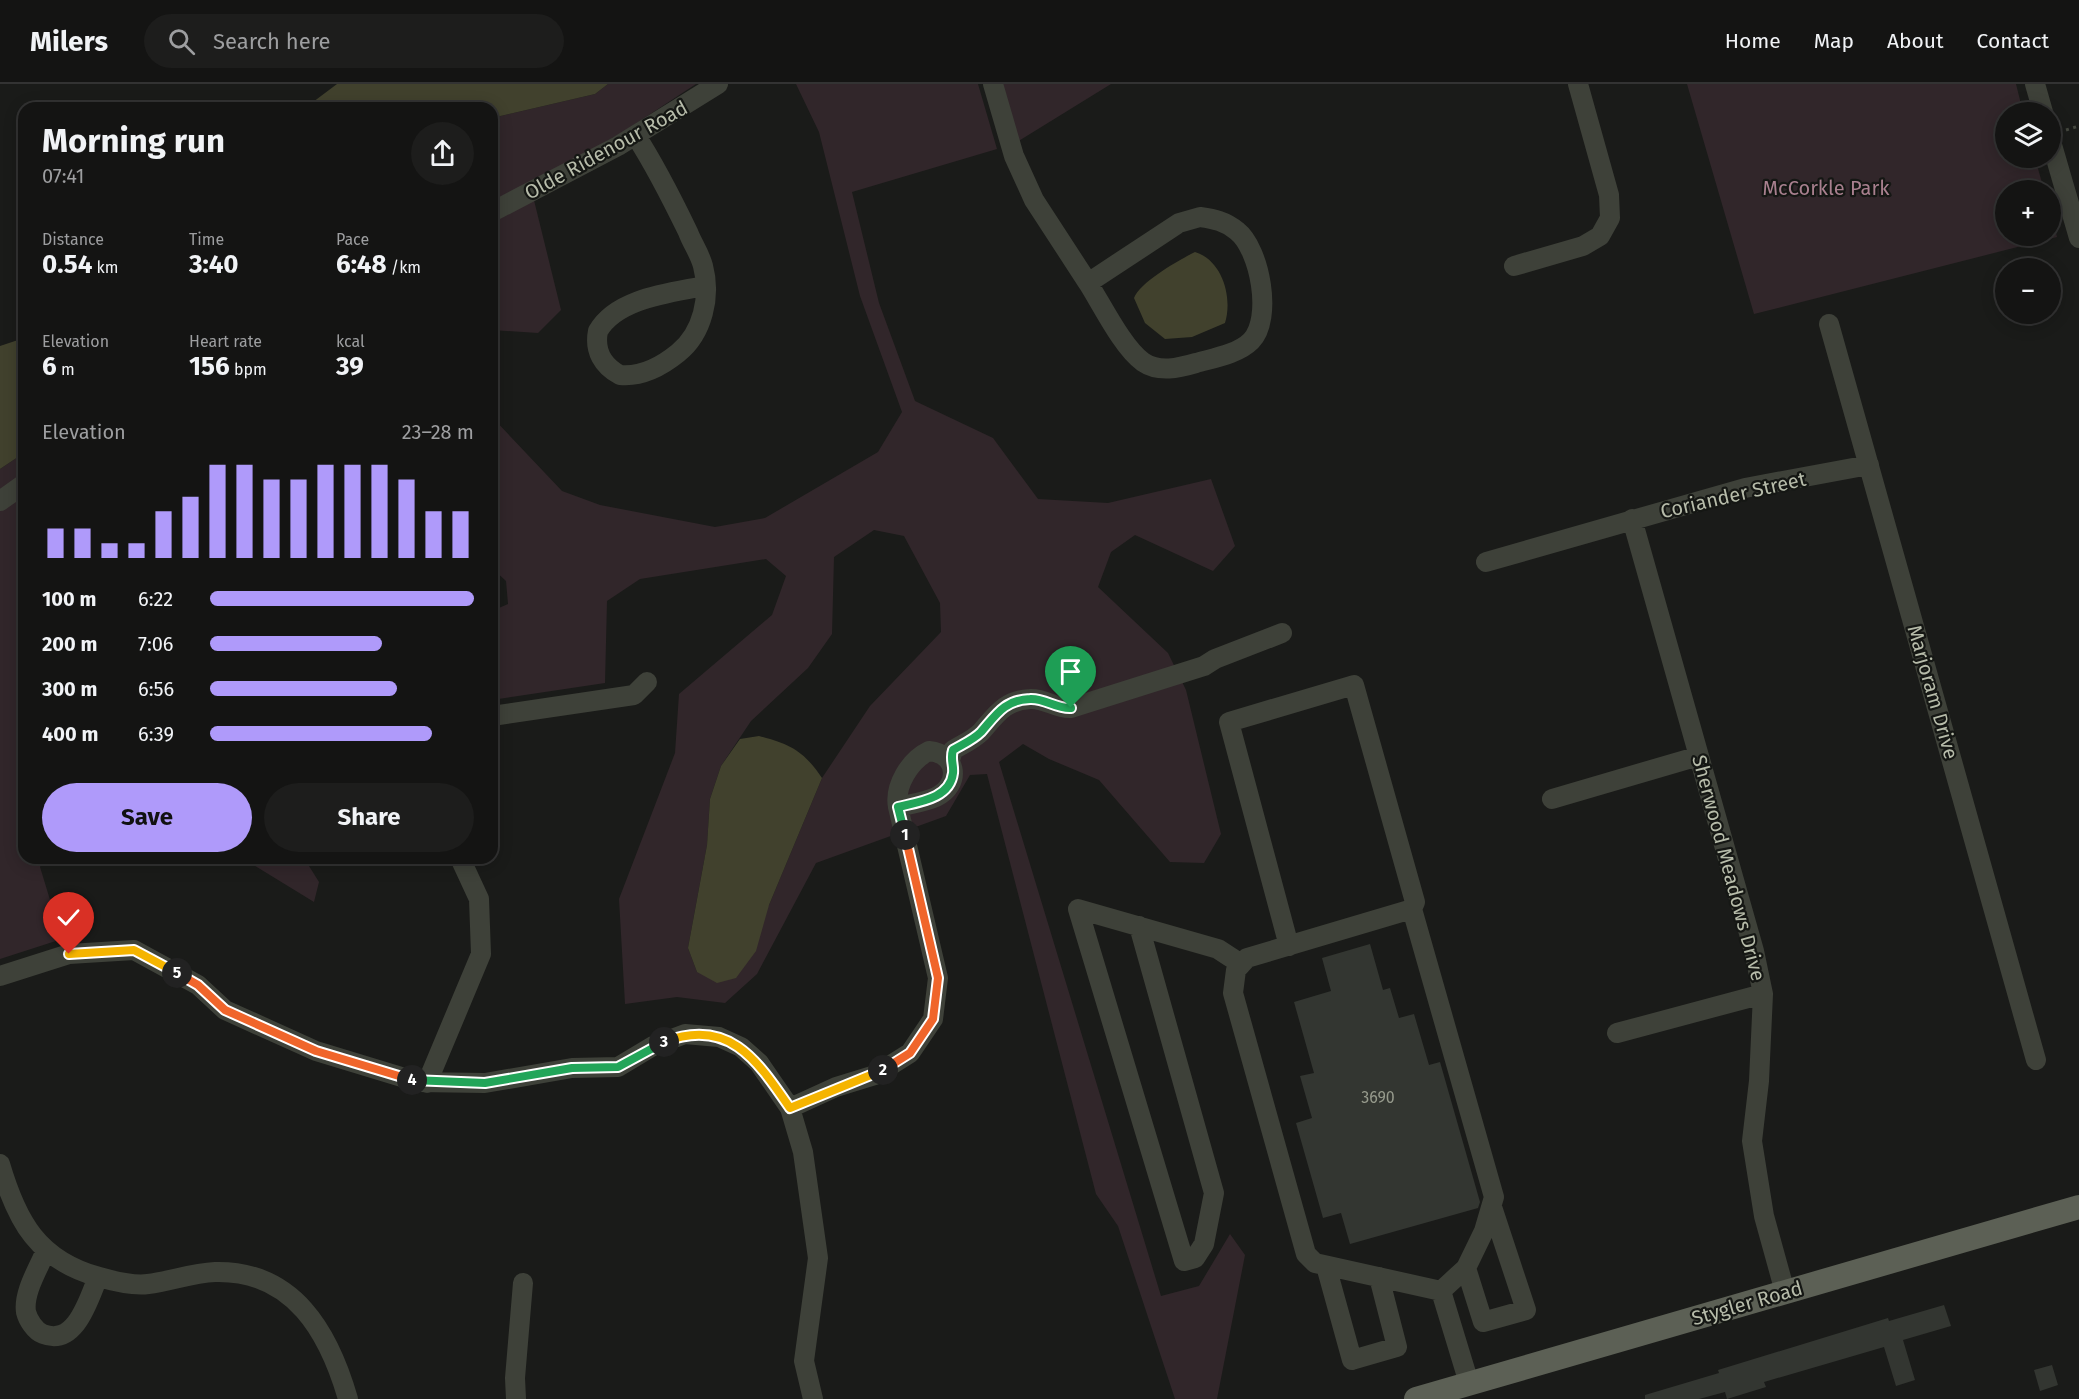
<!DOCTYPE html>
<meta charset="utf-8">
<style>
body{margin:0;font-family:"Fira Sans",sans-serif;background:#1d1d1c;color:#f1f3f6;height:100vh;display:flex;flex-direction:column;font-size:22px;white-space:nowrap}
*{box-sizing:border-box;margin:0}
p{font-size:20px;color:#9d9ea0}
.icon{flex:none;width:33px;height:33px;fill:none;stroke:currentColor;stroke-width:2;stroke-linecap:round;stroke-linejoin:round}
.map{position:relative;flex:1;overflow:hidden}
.details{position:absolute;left:18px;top:18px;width:480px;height:762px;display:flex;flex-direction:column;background:#141413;border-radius:18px;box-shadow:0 3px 15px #0003,0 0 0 2px #333}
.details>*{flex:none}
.fabs{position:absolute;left:1995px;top:18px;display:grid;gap:12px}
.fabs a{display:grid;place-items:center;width:66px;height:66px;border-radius:50%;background:#141413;box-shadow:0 3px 15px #0003,0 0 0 2px #333;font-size:30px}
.pin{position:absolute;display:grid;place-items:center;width:51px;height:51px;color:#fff;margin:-62px -26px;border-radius:50% 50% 50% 0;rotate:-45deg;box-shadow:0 0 6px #0007}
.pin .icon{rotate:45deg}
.km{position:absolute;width:30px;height:30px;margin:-15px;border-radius:50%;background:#222;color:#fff;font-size:16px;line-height:30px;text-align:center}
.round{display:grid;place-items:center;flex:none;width:63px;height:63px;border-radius:32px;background:#1d1d1c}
.overview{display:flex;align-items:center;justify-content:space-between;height:102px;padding:0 24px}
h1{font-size:33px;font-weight:700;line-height:45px}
.metrics{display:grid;grid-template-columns:repeat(3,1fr);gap:9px;height:102px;padding:6px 24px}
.metrics div{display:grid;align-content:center}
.metrics b{font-size:26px;font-weight:700}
.metrics small{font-size:16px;font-weight:400}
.metrics p{font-size:16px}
.chart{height:168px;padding:12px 24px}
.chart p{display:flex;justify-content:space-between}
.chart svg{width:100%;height:108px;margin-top:6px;stroke:#af9afa;stroke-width:6}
.action{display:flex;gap:12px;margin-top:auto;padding:12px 24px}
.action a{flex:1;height:69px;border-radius:36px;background:#af9afa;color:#111;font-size:24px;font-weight:700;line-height:69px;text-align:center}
.action a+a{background:#1d1d1c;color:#f1f3f6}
ul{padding:0 24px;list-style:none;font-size:20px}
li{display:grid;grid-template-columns:96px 72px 1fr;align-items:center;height:45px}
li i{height:15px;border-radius:8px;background:#af9afa}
header{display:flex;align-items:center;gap:36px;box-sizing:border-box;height:84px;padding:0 30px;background:#141413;border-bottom:2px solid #333}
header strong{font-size:28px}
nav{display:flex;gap:33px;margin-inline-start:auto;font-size:21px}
.search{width:420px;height:54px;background:#1d1d1c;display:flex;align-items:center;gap:15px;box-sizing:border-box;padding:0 21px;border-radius:33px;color:#9d9ea0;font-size:22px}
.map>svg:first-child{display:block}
.green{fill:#31262a;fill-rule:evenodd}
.water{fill:#41412d}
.building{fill:#333631}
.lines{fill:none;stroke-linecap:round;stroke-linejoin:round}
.path{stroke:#45483f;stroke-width:3;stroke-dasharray:3 4.5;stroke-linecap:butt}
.minor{stroke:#3e4139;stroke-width:20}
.major{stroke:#5c6055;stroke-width:24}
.split-1-casing{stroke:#fff;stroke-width:12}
.split-2-casing{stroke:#fff;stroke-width:12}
.split-3-casing{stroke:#fff;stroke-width:12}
.split-4-casing{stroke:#fff;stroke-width:12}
.split-5-casing{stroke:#fff;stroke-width:12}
.split-6-casing{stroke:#fff;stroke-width:12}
.split-1{stroke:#22a559;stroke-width:8}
.split-2{stroke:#f0652b;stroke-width:8}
.split-3{stroke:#f5b400;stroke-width:8}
.split-4{stroke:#22a559;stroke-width:8}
.split-5{stroke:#f0652b;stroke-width:8}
.split-6{stroke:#f5b400;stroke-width:8}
.labels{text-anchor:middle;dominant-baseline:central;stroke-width:4.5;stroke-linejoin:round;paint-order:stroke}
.number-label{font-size:16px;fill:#969a8c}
.street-label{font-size:20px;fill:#b7bcaa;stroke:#151714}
.park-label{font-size:20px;fill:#a9808f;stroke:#151714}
</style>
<header>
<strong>Milers</strong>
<div class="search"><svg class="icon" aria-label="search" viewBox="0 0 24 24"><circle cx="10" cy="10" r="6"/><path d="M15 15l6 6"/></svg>Search here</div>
<nav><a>Home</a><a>Map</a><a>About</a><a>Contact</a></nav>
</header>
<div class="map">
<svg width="2079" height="1315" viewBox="0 0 2079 1315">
<rect width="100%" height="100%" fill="#1a1b19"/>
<!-- green -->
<path class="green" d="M608 0H696L623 48 530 100 561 226 538 249 492 246V34L595 10Z
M796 0H978L997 65 852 108 879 219 915 317 993 354 1038 415 1108 419 1211 395 1235 462 1213 487 1135 451 1111 468 1098 503 1168 569 1186 606 1221 750 1204 779 1170 778 1099 696 1049 675 1023 660 999 678 1161 1212 1199 1202 1230 1150 1245 1171 1217 1315H1175L1118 1142 1096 1110 987 690 970 691 946 732 816 779 757 890 725 919 677 913 625 920 619 815 675 669 679 610 772 531 786 492 766 475 640 495 607 517 605 599 492 616V527L508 520 506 497 492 484V333L562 407 600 421 715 443 765 434 878 368 902 328 860 212 819 48ZM874 446 904 452 940 519 941 548 870 622 822 694 769 821 697 888 688 864 707 761 710 715 721 682 751 637 808 584 832 550 834 473Z
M1000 0H1111L1017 58Z
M1687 0H2016L2023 28H2006V74H2035L2044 106H2006V152H2050L2051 129 2057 153 1754 230Z
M24 369V774H44L40 783 62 855 0 875V385Z
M242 774H304L319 798 314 818Z"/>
<!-- water -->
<path class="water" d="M337 0H608L595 10 492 34V24H305Z
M1195 168C1222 176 1233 213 1225 239L1192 253 1165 255 1145 239 1134 214C1140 198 1179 176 1195 168Z
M24 254V369L0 385V262Z
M759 652C790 660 804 667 822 694L769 821 756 867 736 894 717 899 697 888 688 864 707 761 710 715 721 682 740 655Z"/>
<!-- building -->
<path class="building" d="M1370 860 1383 906 1390 904 1399 934 1414 930 1429 981 1440 978 1480 1118 1478 1124 1350 1160 1341 1129 1323 1134 1296 1039 1312 1034 1300 992 1314 989 1294 918 1331 907 1322 874Z
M1944 1221 1951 1242 1903 1256 1915 1296 1896 1302 1884 1263 1764 1298 1766 1303 1727 1315 1725 1308 1699 1315H1645V1311L1719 1289 1718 1286 1888 1234 1889 1237Z
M2052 1281 2058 1301 2040 1307 2034 1286Z"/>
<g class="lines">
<!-- path -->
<path class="path" d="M2066 46 2079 42"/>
<!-- minor -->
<path class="minor" d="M993 0 1014 72 1034 116 1088 199
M2035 0 2043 28
M636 52C656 83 672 115 688 148 692 159 700 170 703 182 711 212 703 249 678 269 662 282 641 293 620 291 603 282 594 267 598 247 617 214 670 209 704 202
M2050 54 2079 154
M492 128 618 62 718 0
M1200 133C1214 135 1225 137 1237 147 1260 165 1273 235 1251 257 1238 270 1214 274 1196 279 1179 284 1159 289 1143 278 1123 264 1102 221 1088 199L1179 139Z
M1514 182 1583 162 1600 152 1610 134 1609 111 1578 0
M1829 240 2036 976
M0 417 24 400
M1632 435 1754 867 1763 910 1759 997 1752 1057 1764 1132 1785 1208
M1486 478 1745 404 1869 381
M492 632 634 611 647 598
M929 667C958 670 961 701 936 713 925 718 910 720 898 723 894 702 910 676 929 667Z
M950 676 953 666C963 660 973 656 981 648 996 631 1005 616 1030 615 1045 614 1056 625 1071 624L1204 582 1215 575 1282 549
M1552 715 1699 672
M1412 825 1494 1113 1484 1147 1466 1184 1441 1207 1315 1179 1306 1170 1233 909 1236 886 1247 874Z
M1139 842 1214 1109 1204 1160 1195 1174 1184 1177 1078 825 1218 865 1241 880
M1289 862 1229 638 1354 601 1415 818 1412 825
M0 892 69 870 134 866 198 901 225 926 316 967 418 998 485 999 572 984 618 983 653 962 685 950 719 953 741 963 759 979 790 1024 803 1068 818 1174 804 1277 813 1315
M1617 949 1763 910
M427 999 481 870 479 815 460 774
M790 1024 836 1003 875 991 910 969 933 935 938 894 898 723
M0 1080C17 1138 38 1176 99 1193 113 1197 133 1202 148 1200 171 1197 192 1189 215 1188 294 1186 329 1249 348 1315
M46 1166C39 1184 23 1208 26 1228 28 1236 35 1247 43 1250 76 1263 89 1214 98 1193
M1326 1182 1352 1276 1397 1263 1379 1193
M1466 1184 1483 1238 1526 1226 1492 1123
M1441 1207 1469 1299
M516 1315 515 1294 523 1199"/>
<!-- major -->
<path class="major" d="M1416 1315 2079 1123"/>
</g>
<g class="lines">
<!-- split-1 casing -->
<g class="split-1-casing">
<path id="split-1" d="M905 751 898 723C918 718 950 715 953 689 954 681 950 675 953 666 963 660 973 656 981 648 996 631 1004 616 1030 615 1045 614 1056 625 1071 624"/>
</g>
<!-- split-2 casing -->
<g class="split-2-casing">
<path id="split-2" d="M883 986 910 969 933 935 938 894 905 751"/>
</g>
<!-- split-3 casing -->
<g class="split-3-casing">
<path id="split-3" d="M664 958C729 933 757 976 790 1024L883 986"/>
</g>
<!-- split-4 casing -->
<g class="split-4-casing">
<path id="split-4" d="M412 996 485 999 572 984 618 983 664 958"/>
</g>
<!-- split-5 casing -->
<g class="split-5-casing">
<path id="split-5" d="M177 889 198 901 225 926 316 967 412 996"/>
</g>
<!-- split-6 casing -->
<g class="split-6-casing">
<path id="split-6" d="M69 870 134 866 177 889"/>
</g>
<!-- split-1 -->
<use href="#split-1" class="split-1"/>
<!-- split-2 -->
<use href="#split-2" class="split-2"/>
<!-- split-3 -->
<use href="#split-3" class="split-3"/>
<!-- split-4 -->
<use href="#split-4" class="split-4"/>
<!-- split-5 -->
<use href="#split-5" class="split-5"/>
<!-- split-6 -->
<use href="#split-6" class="split-6"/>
</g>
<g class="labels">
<!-- number labels -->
<g class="number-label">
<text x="1378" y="1013">3690</text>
</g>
<!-- street labels -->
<g class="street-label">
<text transform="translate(606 66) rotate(-29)">Olde Ridenour Road</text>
<text transform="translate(1733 411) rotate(-13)">Coriander Street</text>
<text transform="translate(1933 608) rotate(74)">Marjoram Drive</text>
<text transform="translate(1729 784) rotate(75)">Sherwood Meadows Drive</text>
<text transform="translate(1747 1219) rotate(-16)">Stygler Road</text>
</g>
<!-- park labels -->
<g class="park-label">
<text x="1826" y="104">McCorkle Park</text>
</g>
</g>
</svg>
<div class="fabs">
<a><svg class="icon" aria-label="layers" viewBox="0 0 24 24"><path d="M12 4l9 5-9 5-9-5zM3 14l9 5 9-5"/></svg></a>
<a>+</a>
<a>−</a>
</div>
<div class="pin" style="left:1071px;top:624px;background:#1e9e55"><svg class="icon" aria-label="arrive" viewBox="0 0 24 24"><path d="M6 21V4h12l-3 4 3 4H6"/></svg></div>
<div class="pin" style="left:69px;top:870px;background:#d93025"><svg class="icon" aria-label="check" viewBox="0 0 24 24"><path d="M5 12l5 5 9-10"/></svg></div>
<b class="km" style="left:905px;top:751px">1</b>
<b class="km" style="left:883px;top:986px">2</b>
<b class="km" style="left:664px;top:958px">3</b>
<b class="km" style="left:412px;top:996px">4</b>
<b class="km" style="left:177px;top:889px">5</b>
<section class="details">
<div class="overview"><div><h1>Morning run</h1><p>07:41</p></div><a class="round"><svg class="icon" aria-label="share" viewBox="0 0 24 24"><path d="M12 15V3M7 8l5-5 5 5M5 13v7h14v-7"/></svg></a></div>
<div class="metrics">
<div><p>Distance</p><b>0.54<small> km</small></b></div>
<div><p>Time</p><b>3:40</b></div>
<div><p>Pace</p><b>6:48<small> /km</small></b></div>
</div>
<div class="metrics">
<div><p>Elevation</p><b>6<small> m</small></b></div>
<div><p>Heart rate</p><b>156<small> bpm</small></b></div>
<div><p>kcal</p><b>39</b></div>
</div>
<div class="chart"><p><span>Elevation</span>23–28 m</p>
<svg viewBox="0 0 160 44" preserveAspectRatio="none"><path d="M5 44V32M15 44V32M25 44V38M35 44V38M45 44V25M55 44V19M65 44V6M75 44V6M85 44V12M95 44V12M105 44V6M115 44V6M125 44V6M135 44V12M145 44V25M155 44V25"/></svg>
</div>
<ul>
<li><b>100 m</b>6:22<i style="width:100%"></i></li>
<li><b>200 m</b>7:06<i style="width:65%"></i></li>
<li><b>300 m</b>6:56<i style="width:71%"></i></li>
<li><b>400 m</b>6:39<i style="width:84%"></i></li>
</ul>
<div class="action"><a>Save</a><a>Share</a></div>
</section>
</div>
